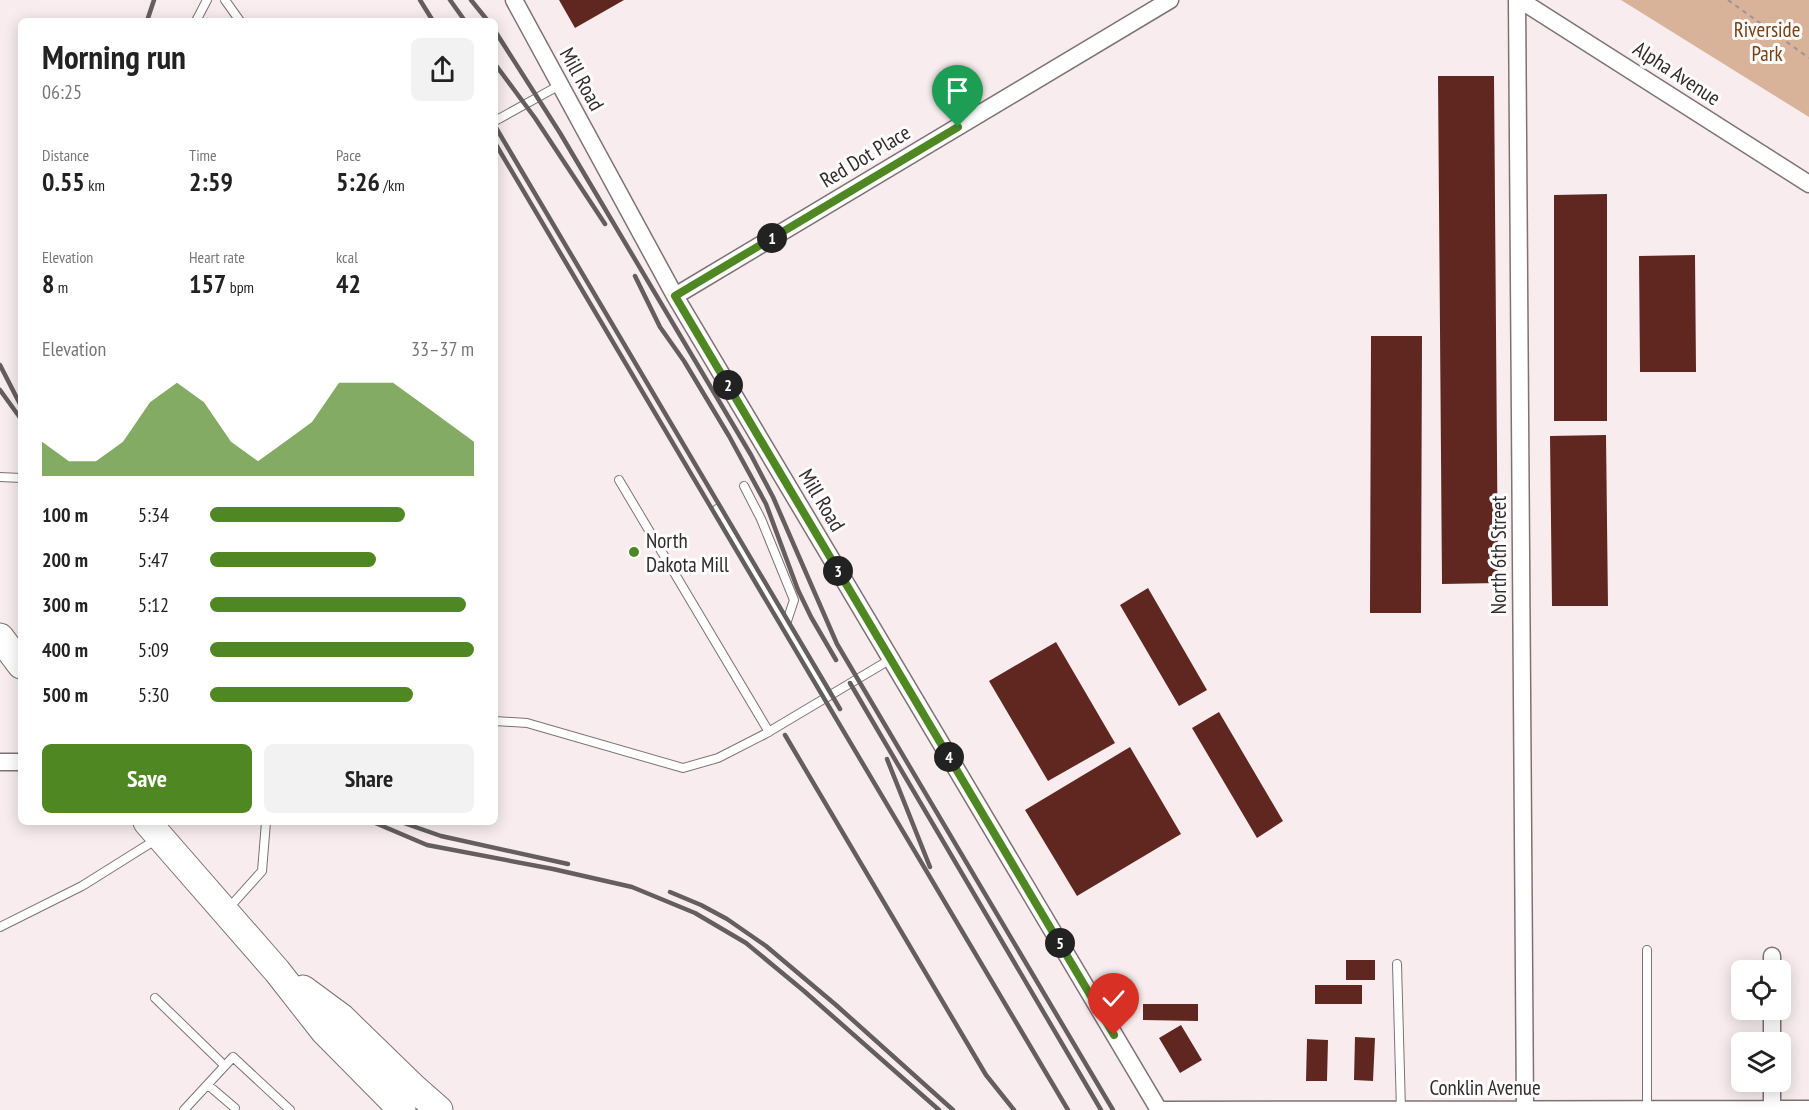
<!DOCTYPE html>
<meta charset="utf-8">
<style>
body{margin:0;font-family:"PT Sans Narrow",sans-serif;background:#f2f2f2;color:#222;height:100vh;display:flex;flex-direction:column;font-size:22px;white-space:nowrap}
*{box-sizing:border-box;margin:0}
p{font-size:20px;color:#767676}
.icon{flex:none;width:33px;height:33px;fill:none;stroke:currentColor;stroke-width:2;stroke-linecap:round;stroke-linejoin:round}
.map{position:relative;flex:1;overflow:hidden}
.panel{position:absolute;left:18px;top:18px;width:480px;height:807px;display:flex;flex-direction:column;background:#fff;border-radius:9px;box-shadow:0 3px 15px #0003}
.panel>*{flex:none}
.fabs{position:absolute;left:1731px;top:960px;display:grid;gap:12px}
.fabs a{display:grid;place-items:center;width:60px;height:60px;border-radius:9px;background:#fff;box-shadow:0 3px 15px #0003;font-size:30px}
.pin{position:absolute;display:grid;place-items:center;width:51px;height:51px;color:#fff;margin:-62px -26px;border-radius:50% 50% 50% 0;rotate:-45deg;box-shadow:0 0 6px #0007}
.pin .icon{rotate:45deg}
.km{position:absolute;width:30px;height:30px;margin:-15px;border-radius:50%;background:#222;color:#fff;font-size:16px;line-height:30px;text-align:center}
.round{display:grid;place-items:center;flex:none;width:63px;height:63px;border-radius:9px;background:#f2f2f2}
.summary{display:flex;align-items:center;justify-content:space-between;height:102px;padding:0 24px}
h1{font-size:33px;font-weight:700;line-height:45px}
.figures{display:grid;grid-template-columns:repeat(3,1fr);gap:9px;height:102px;padding:6px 24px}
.figures div{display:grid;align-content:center}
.figures b{font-size:26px;font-weight:700}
.figures small{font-size:16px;font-weight:400}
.figures p{font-size:16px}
.chart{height:168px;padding:12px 24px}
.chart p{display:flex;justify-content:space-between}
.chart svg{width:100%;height:108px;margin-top:6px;fill:#4f8823;opacity:.7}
.primary-button{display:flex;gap:12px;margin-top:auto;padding:12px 24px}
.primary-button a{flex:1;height:69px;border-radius:9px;background:#4f8823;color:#fff;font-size:24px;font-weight:700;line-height:69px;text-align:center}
.primary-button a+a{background:#f2f2f2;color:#222}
ul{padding:0 24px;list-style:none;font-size:20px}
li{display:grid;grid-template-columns:96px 72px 1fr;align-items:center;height:45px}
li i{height:15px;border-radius:8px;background:#4f8823}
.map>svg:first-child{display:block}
.green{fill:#d8b39a}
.building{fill:#602720}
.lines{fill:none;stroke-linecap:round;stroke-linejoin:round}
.lane-casing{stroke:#7d7275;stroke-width:10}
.street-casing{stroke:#7d7275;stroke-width:19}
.primary-casing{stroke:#7d7275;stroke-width:29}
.path{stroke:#9c9495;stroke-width:2;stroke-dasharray:4.5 4.5;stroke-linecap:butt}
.lane{stroke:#fff;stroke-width:8}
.street{stroke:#fff;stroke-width:16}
.primary{stroke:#fff;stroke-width:27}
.rail{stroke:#645e5f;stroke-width:4.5}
.route-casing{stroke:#fff;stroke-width:12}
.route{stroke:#4f8823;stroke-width:8}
.poi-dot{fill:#4f8823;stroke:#fefcfc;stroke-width:2}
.labels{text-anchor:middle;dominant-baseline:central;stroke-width:6;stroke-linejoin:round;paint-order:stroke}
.park-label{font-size:21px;fill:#764115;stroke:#fefcfc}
.street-label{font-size:21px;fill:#312c2d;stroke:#fefcfc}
.poi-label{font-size:21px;fill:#312c2d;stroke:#fefcfc;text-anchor:start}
</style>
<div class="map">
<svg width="1809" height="1110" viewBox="0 0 1809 1110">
<rect width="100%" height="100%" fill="#f8ecee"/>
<!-- green -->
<path class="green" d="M1621 0H1809V117Z"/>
<!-- building -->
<path class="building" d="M559 0H624L575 28Z
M1438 76H1494L1498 583 1442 584Z
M1607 194V421H1554V195Z
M1695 255 1696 372H1640L1639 256Z
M1371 336H1422L1421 613H1370Z
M1606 435 1608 606H1552L1550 436Z
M1148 588 1207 690 1179 706 1120 605Z
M1056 642 1115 743 1048 781 989 681Z
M1219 712 1283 821 1257 838 1192 728Z
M1130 747 1181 834 1077 896 1025 810Z
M1346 960H1375V980H1346Z
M1315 985H1362V1004H1315Z
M1143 1004H1198V1021L1143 1020Z
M1181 1025 1202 1060 1180 1073 1159 1038Z
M1355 1037 1375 1038 1373 1081 1354 1080Z
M1307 1039 1328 1040 1327 1081H1306Z"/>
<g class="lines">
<!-- lane casing -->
<g class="lane-casing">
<path id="lane" d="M225 0 240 21
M196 21 207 0
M495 121 560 85
M0 477 21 478
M619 480 769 732
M744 486 761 519 794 600 786 624
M717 509 829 696
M495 721 527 723 683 768 718 758 765 734 891 659
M227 910 262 871 266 822
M0 927 82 886 157 839
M1647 950V1110
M1397 964 1401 1110
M155 998 225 1066
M208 1085 235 1108
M184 1110 233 1057 290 1110"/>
</g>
<!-- street casing -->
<g class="street-casing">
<path id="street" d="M514 0 675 296 1159 1110
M1517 0 1525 1110
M1520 0 1809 184
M675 296 1170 0
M0 762H21
M1772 956V970
M1772 1010V1042
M1772 1082V1110
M1161 1110 1809 1109"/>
</g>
<!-- primary casing -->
<g class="primary-casing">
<path id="primary" d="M0 637 21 665
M147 822 277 971 324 1031 402 1110
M303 989 341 1017 414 1088 439 1110"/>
</g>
<!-- path -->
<path class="path" d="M1728 0 1809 58"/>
<!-- lane -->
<use href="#lane" class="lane"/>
<!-- street -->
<use href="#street" class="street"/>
<!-- primary -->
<use href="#primary" class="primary"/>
<!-- rail -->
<path class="rail" d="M420 0 433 21
M450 0 465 21
M471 0 488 21
M147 21 154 0
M495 31 560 133 751 455 773 497 837 644 1113 1110
M495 64 535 118 605 224
M495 126 840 709
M495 143 1068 1110
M635 276 660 327 684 361 729 436 766 504 798 590 811 617 836 660
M0 365 21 406
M0 390 21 419
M850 683 1101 1110
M785 735 986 1075 1014 1110
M887 759 930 867
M373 822 427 845 553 869 632 887 695 913 746 943 804 991 939 1110
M401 822 441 836 568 864
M670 892 701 905 727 919 766 946 836 1005 953 1110"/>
</g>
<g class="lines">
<!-- route casing -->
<g class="route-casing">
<path id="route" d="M958 127 675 296 1114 1035"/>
</g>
<!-- route -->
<use href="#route" class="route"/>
</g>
<!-- markers -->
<circle class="poi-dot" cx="634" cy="552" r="6"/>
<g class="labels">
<!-- park labels -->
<g class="park-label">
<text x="1767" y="29">Riverside<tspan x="1767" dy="24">Park</tspan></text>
</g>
<!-- street labels -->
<g class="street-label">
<text transform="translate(1677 73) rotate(33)">Alpha Avenue</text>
<text transform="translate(582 79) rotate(61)">Mill Road</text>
<text transform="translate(865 156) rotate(-31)">Red Dot Place</text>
<text transform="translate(822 500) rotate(59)">Mill Road</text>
<text transform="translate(1498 555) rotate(-90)">North 6th Street</text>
<text x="1485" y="1087">Conklin Avenue</text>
</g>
<!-- poi labels -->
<g class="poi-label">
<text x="646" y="540">North<tspan x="646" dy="24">Dakota Mill</tspan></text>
</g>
</g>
</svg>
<div class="fabs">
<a><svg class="icon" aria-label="locate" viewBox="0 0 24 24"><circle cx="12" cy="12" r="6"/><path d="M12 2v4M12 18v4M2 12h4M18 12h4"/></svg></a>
<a><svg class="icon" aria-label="layers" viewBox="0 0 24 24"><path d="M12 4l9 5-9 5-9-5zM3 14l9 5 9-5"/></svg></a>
</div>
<div class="pin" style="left:958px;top:127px;background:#1e9e55"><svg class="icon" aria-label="arrive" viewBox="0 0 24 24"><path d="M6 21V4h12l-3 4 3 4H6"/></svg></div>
<div class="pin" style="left:1114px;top:1035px;background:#d93025"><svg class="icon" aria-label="check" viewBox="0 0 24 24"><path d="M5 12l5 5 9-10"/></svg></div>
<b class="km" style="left:772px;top:238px">1</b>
<b class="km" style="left:728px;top:385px">2</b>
<b class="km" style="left:838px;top:571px">3</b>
<b class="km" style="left:949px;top:757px">4</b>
<b class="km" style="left:1060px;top:943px">5</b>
<section class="panel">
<div class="summary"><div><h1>Morning run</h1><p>06:25</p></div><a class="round"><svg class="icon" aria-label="share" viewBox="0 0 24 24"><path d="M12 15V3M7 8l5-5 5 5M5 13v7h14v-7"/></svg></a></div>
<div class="figures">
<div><p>Distance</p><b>0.55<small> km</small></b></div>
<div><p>Time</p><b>2:59</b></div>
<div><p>Pace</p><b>5:26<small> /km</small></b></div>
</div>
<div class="figures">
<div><p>Elevation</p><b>8<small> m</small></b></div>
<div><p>Heart rate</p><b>157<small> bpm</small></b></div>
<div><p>kcal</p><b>42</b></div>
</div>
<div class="chart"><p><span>Elevation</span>33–37 m</p>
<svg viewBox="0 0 160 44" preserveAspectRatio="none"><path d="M0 44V30L10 38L20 38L30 30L40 14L50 6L60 14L70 30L80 38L90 30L100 22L110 6L120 6L130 6L140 14L150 22L160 30V44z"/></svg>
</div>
<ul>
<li><b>100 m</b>5:34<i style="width:74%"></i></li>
<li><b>200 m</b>5:47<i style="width:63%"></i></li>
<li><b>300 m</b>5:12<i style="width:97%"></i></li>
<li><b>400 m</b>5:09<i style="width:100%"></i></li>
<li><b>500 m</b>5:30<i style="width:77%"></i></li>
</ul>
<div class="primary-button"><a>Save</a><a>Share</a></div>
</section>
</div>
